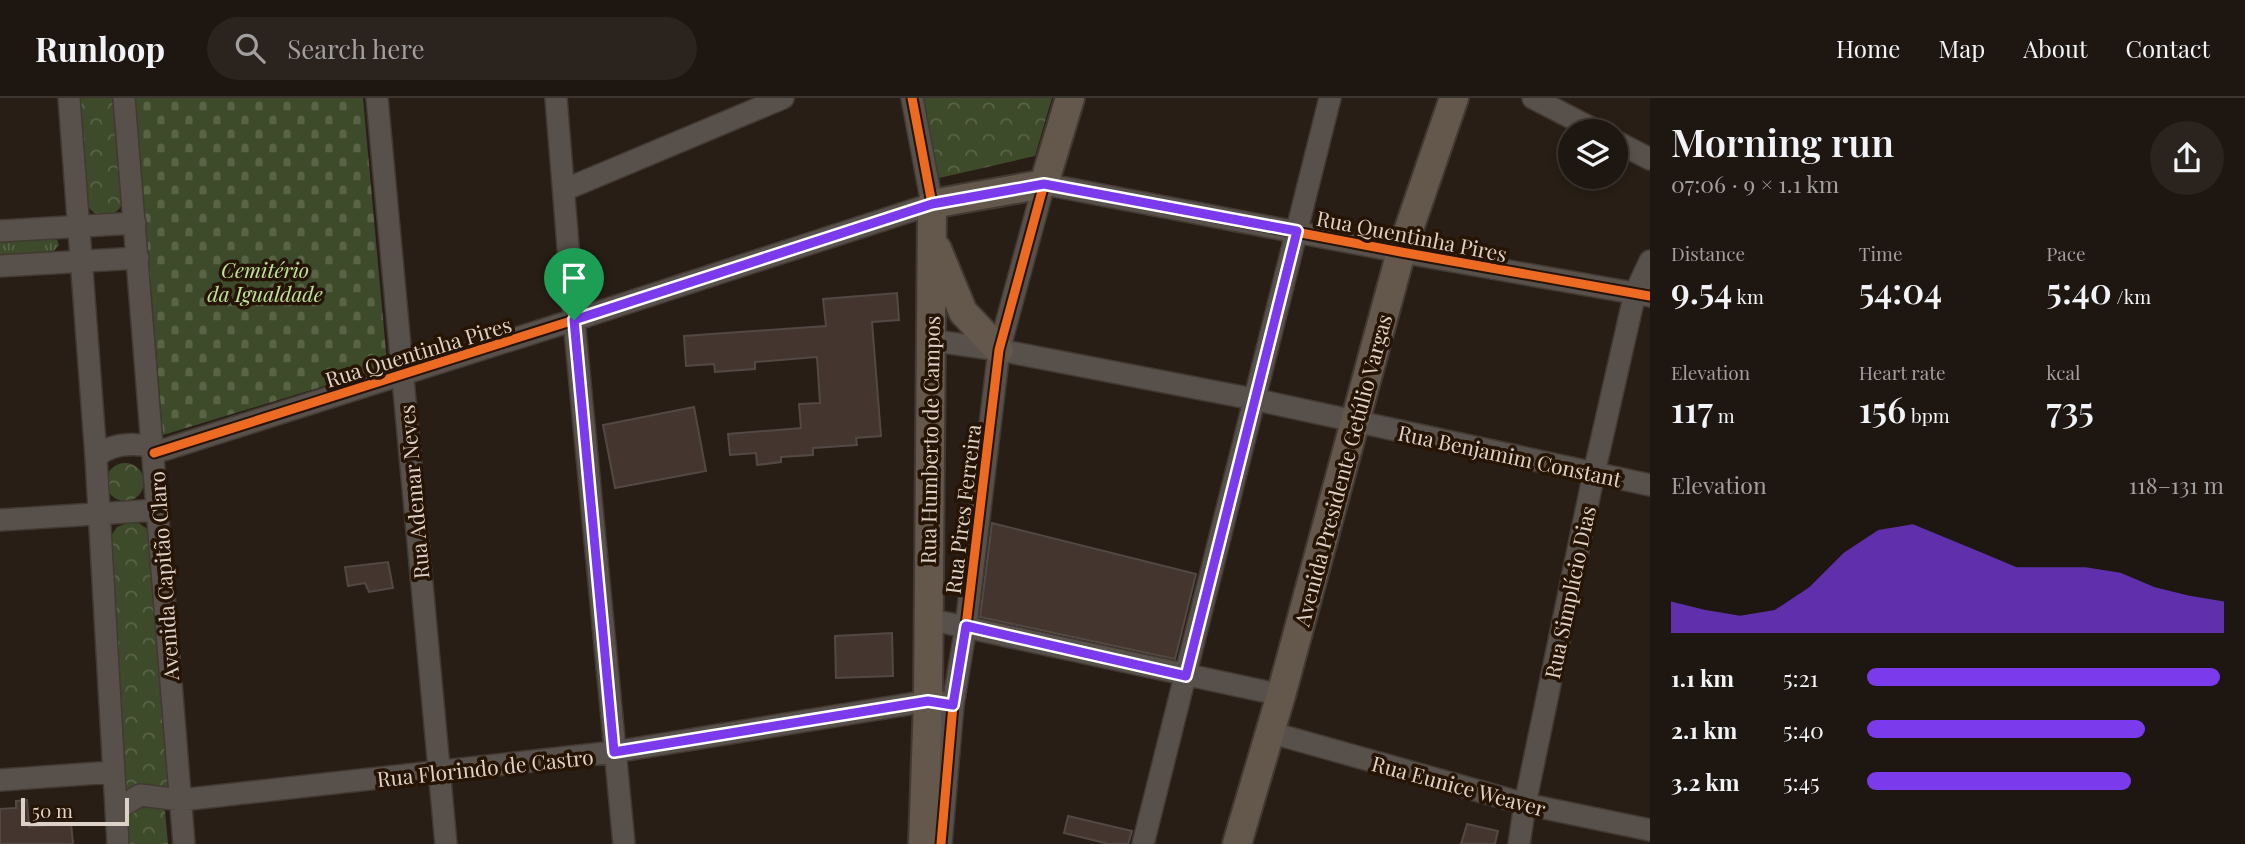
<!DOCTYPE html>
<meta charset="utf-8">
<style>
body{margin:0;font-family:"Playfair Display",serif;background:#2b231e;color:#f1f3f6;height:100vh;display:flex;flex-direction:column;font-size:26px;white-space:nowrap}
*{box-sizing:border-box;margin:0}
p{font-size:23px;color:#a19f9f}
.icon{flex:none;width:38px;height:38px;fill:none;stroke:currentColor;stroke-width:2;stroke-linecap:round;stroke-linejoin:round}
.map{position:relative;flex:1;overflow:hidden}
.side{display:flex;flex-direction:column;background:#1e1610;width:595px}
.side>*{flex:none}
.controls{position:absolute;left:1558px;top:21px;display:grid;gap:14px}
.controls a{display:grid;place-items:center;width:70px;height:70px;border-radius:50%;background:#1e1610;box-shadow:0 4px 10px #0003,0 0 0 2px #3c3530;font-size:35px}
.scale{position:absolute;left:21px;bottom:18px;width:108px;box-sizing:border-box;padding-left:7px;border:4px solid #ded1c7;border-top:0;font-size:19px;line-height:24px;white-space:nowrap;color:#ded1c7;-webkit-text-stroke:5px #261405;paint-order:stroke}
.pin{position:absolute;display:grid;place-items:center;width:60px;height:60px;color:#fff;margin:-72px -30px;border-radius:50% 50% 50% 0;rotate:-45deg;box-shadow:0 0 7px #0007}
.pin .icon{rotate:45deg}
.round{display:grid;place-items:center;flex:none;width:74px;height:74px;border-radius:37px;background:#2b231e}
.summary{display:flex;align-items:center;justify-content:space-between;height:119px;padding:0 21px}
h1{font-size:38px;font-weight:600;line-height:52px}
.metrics{display:grid;grid-template-columns:repeat(3,1fr);gap:10px;height:119px;padding:7px 21px}
.metrics div{display:grid;align-content:center}
.metrics b{font-size:35px;font-weight:600}
.metrics small{font-size:19px;font-weight:400}
.metrics p{font-size:19px}
.chart{height:196px;padding:14px 21px}
.chart p{display:flex;justify-content:space-between}
.chart svg{width:100%;height:126px;margin-top:7px;fill:#7c3aed;opacity:.7}
ul{padding:0 21px;list-style:none;font-size:23px}
li{display:grid;grid-template-columns:112px 84px 1fr;align-items:center;height:52px}
li i{height:18px;border-radius:9px;background:#7c3aed}
header{display:flex;align-items:center;gap:42px;box-sizing:border-box;height:98px;padding:0 35px;background:#1e1610;border-bottom:2px solid #3c3530}
header strong{font-size:33px}
nav{display:flex;gap:38px;margin-inline-start:auto;font-size:24px}
.search{width:490px;height:63px;background:#2b231e;display:flex;align-items:center;gap:18px;box-sizing:border-box;padding:0 24px;border-radius:38px;color:#a19f9f;font-size:26px}
main{display:flex;flex:1;min-height:0}
.map>svg:first-child{display:block}
.grass{fill:url(#grass-tufts)}
.cemetery{fill:url(#cemetery-stones)}
.park{fill:url(#park-crowns)}
.building{fill:#45352f;stroke:#534944;stroke-width:2}
.lines{fill:none;stroke-linecap:round;stroke-linejoin:round}
.minor-casing{stroke:#423933;stroke-width:24}
.major-casing{stroke:#423933;stroke-width:32}
.minor{stroke:#58504a;stroke-width:21}
.major{stroke:#64574c;stroke-width:28}
.cycleway-casing{stroke:#261405;stroke-width:13}
.cycleway{stroke:#ed6a23;stroke-width:9}
.route-casing{stroke:#fff;stroke-width:14}
.route{stroke:#7c3aed;stroke-width:9}
.labels{text-anchor:middle;dominant-baseline:central;stroke-width:7;stroke-linejoin:round;paint-order:stroke}
.street-label{font-size:21px;fill:#ded1c7;stroke:#261405}
.park-label{font-size:21px;font-style:italic;fill:#bee597;stroke:#261405}
</style>
<header>
<strong>Runloop</strong>
<div class="search"><svg class="icon" aria-label="search" viewBox="0 0 24 24"><circle cx="10" cy="10" r="6"/><path d="M15 15l6 6"/></svg>Search here</div>
<nav><a>Home</a><a>Map</a><a>About</a><a>Contact</a></nav>
</header>
<main>
<div class="map">
<svg width="1650" height="746" viewBox="0 0 1650 746">
<defs>
<pattern id="grass-tufts" width="24" height="20" patternUnits="userSpaceOnUse" patternTransform="scale(1.75)"><rect width="24" height="20" fill="#3d4b2a"/><path d="M3 7l-1-3M5 7V3M7 7l1-3M15 17l-1-3M17 17v-4M19 17l1-3" fill="none" stroke="#596447"/></pattern>
<pattern id="cemetery-stones" width="16" height="16" patternUnits="userSpaceOnUse" patternTransform="scale(1.75)"><rect width="16" height="16" fill="#3d4b2a"/><path d="M2 7V4a2 2 0 0 1 4 0v3zM10 15v-3a2 2 0 0 1 4 0v3z" fill="#596447"/></pattern>
<pattern id="park-crowns" width="20" height="18" patternUnits="userSpaceOnUse" patternTransform="scale(1.75)"><rect width="20" height="18" fill="#3d4b2a"/><path d="M2 6a3 3 0 1 1 6 0M12 15a3 3 0 1 1 6 0" fill="none" stroke="#596447"/></pattern>
</defs>
<rect width="100%" height="100%" fill="#281e15"/>
<!-- grass -->
<path class="grass" d="M0 139H56L59 147 53 154 0 158Z"/>
<!-- cemetery -->
<path class="cemetery" d="M135 0H363L387 265 384 270 163 337Z"/>
<!-- park -->
<path class="park" d="M79 0H114L123 105C114 123 93 122 86 104Z
M923 0H1052L1035 58 939 80Z
M106 384a19 19 0 1 1 38 0a19 19 0 1 1-38 0Z
M130 424H137L149 432 172 695C156 685 142 685 125 695L109 441 117 429Z
M135 707 160 708 165 713 168 746H128L126 717Z"/>
<!-- building -->
<path class="building" d="M897 195 899 222 872 224 881 338 856 340 857 347 813 350V357L781 359V364L757 367 756 355 730 357 728 336 801 330 799 306 820 305 817 259 755 264V271L715 274 714 266 686 268 684 238 826 228 823 201Z
M694 309 706 373 615 390 603 327Z
M992 425 1196 476 1175 561 980 519Z
M388 464 393 490 369 494 365 485 348 488 345 469Z
M892 535 893 578 836 580 835 538Z
M27 702 29 729 71 725 73 746H0V711L16 710V703Z
M1068 718 1132 733 1128 746H1109L1064 735Z
M1467 726 1498 733 1495 746H1461Z"/>
<g class="lines">
<!-- minor casing -->
<g class="minor-casing">
<path id="minor" d="M69 0 96 359 118 746
M124 0 184 746
M377 0 446 746
M556 0 574 222 624 746
M1533 0 1597 33
M1615 43 1650 61
M564 92 783 0
M0 133 135 125
M0 168 138 160
M929 242 999 252 1253 301 1650 387
M154 355 574 222 932 106 912 0
M96 359C111 345 134 345 154 349
M0 422 158 412
M928 521 1281 597
M1269 634 1525 706 1650 732
M0 682 113 674
M116 712 140 697 181 702 614 654 928 603 941 604
M941 746 953 607 966 528 999 252 1044 86 1401 154 1650 198
M1143 746 1330 0
M1519 746 1525 706 1594 375 1635 195 1650 163"/>
</g>
<!-- major casing -->
<g class="major-casing">
<path id="major" d="M937 151 963 214 999 252
M923 746 928 603 932 106 1044 86 1070 0
M1237 746 1281 597 1401 154 1454 0"/>
</g>
<!-- minor -->
<use href="#minor" class="minor"/>
<!-- major -->
<use href="#major" class="major"/>
<!-- cycleway casing -->
<g class="cycleway-casing">
<path id="cycleway" d="M154 355 574 222 932 106 912 0
M941 746 953 607 966 528 999 252 1044 86 1401 154 1650 198"/>
</g>
<!-- cycleway -->
<use href="#cycleway" class="cycleway"/>
</g>
<g class="lines">
<!-- route casing -->
<g class="route-casing">
<path id="route" d="M1044 86 1297 133 1186 578 966 528 953 607 928 603 614 654 574 222 932 106Z"/>
</g>
<!-- route -->
<use href="#route" class="route"/>
</g>
<g class="labels">
<!-- street labels -->
<g class="street-label">
<text transform="translate(1412 137) rotate(11)">Rua Quentinha Pires</text>
<text transform="translate(418 253) rotate(-17)">Rua Quentinha Pires</text>
<text transform="translate(929 342) rotate(-89)">Rua Humberto de Campos</text>
<text transform="translate(1510 357) rotate(12)">Rua Benjamim Constant</text>
<text transform="translate(1342 372) rotate(-75)">Avenida Presidente Getúlio Vargas</text>
<text transform="translate(413 394) rotate(-95)">Rua Ademar Neves</text>
<text transform="translate(962 411) rotate(-83)">Rua Pires Ferreira</text>
<text transform="translate(163 478) rotate(-94)">Avenida Capitão Claro</text>
<text transform="translate(1569 494) rotate(-78)">Rua Simplício Dias</text>
<text transform="translate(485 669) rotate(-6)">Rua Florindo de Castro</text>
<text transform="translate(1459 687) rotate(15)">Rua Eunice Weaver</text>
</g>
<!-- park labels -->
<g class="park-label">
<text x="265" y="171">Cemitério<tspan x="265" dy="24">da Igualdade</tspan></text>
</g>
</g>
</svg>
<div class="controls">
<a><svg class="icon" aria-label="layers" viewBox="0 0 24 24"><path d="M12 4l9 5-9 5-9-5zM3 14l9 5 9-5"/></svg></a>
</div>
<div class="scale">50 m</div>
<div class="pin" style="left:574px;top:222px;background:#1e9e55"><svg class="icon" aria-label="arrive" viewBox="0 0 24 24"><path d="M6 21V4h12l-3 4 3 4H6"/></svg></div>
</div>
<section class="side">
<div class="summary"><div><h1>Morning run</h1><p>07:06 · 9 × 1.1 km</p></div><a class="round"><svg class="icon" aria-label="share" viewBox="0 0 24 24"><path d="M12 15V3M7 8l5-5 5 5M5 13v7h14v-7"/></svg></a></div>
<div class="metrics">
<div><p>Distance</p><b>9.54<small> km</small></b></div>
<div><p>Time</p><b>54:04</b></div>
<div><p>Pace</p><b>5:40<small> /km</small></b></div>
</div>
<div class="metrics">
<div><p>Elevation</p><b>117<small> m</small></b></div>
<div><p>Heart rate</p><b>156<small> bpm</small></b></div>
<div><p>kcal</p><b>735</b></div>
</div>
<div class="chart"><p><span>Elevation</span>118–131 m</p>
<svg viewBox="0 0 160 44" preserveAspectRatio="none"><path d="M0 44V33L10 36L20 38L30 36L40 28L50 16L60 8L70 6L80 11L90 16L100 21L110 21L120 21L130 23L140 28L150 31L160 33V44z"/></svg>
</div>
<ul>
<li><b>1.1 km</b>5:21<i style="width:99%"></i></li>
<li><b>2.1 km</b>5:40<i style="width:78%"></i></li>
<li><b>3.2 km</b>5:45<i style="width:74%"></i></li>
</ul>
</section>
</main>
